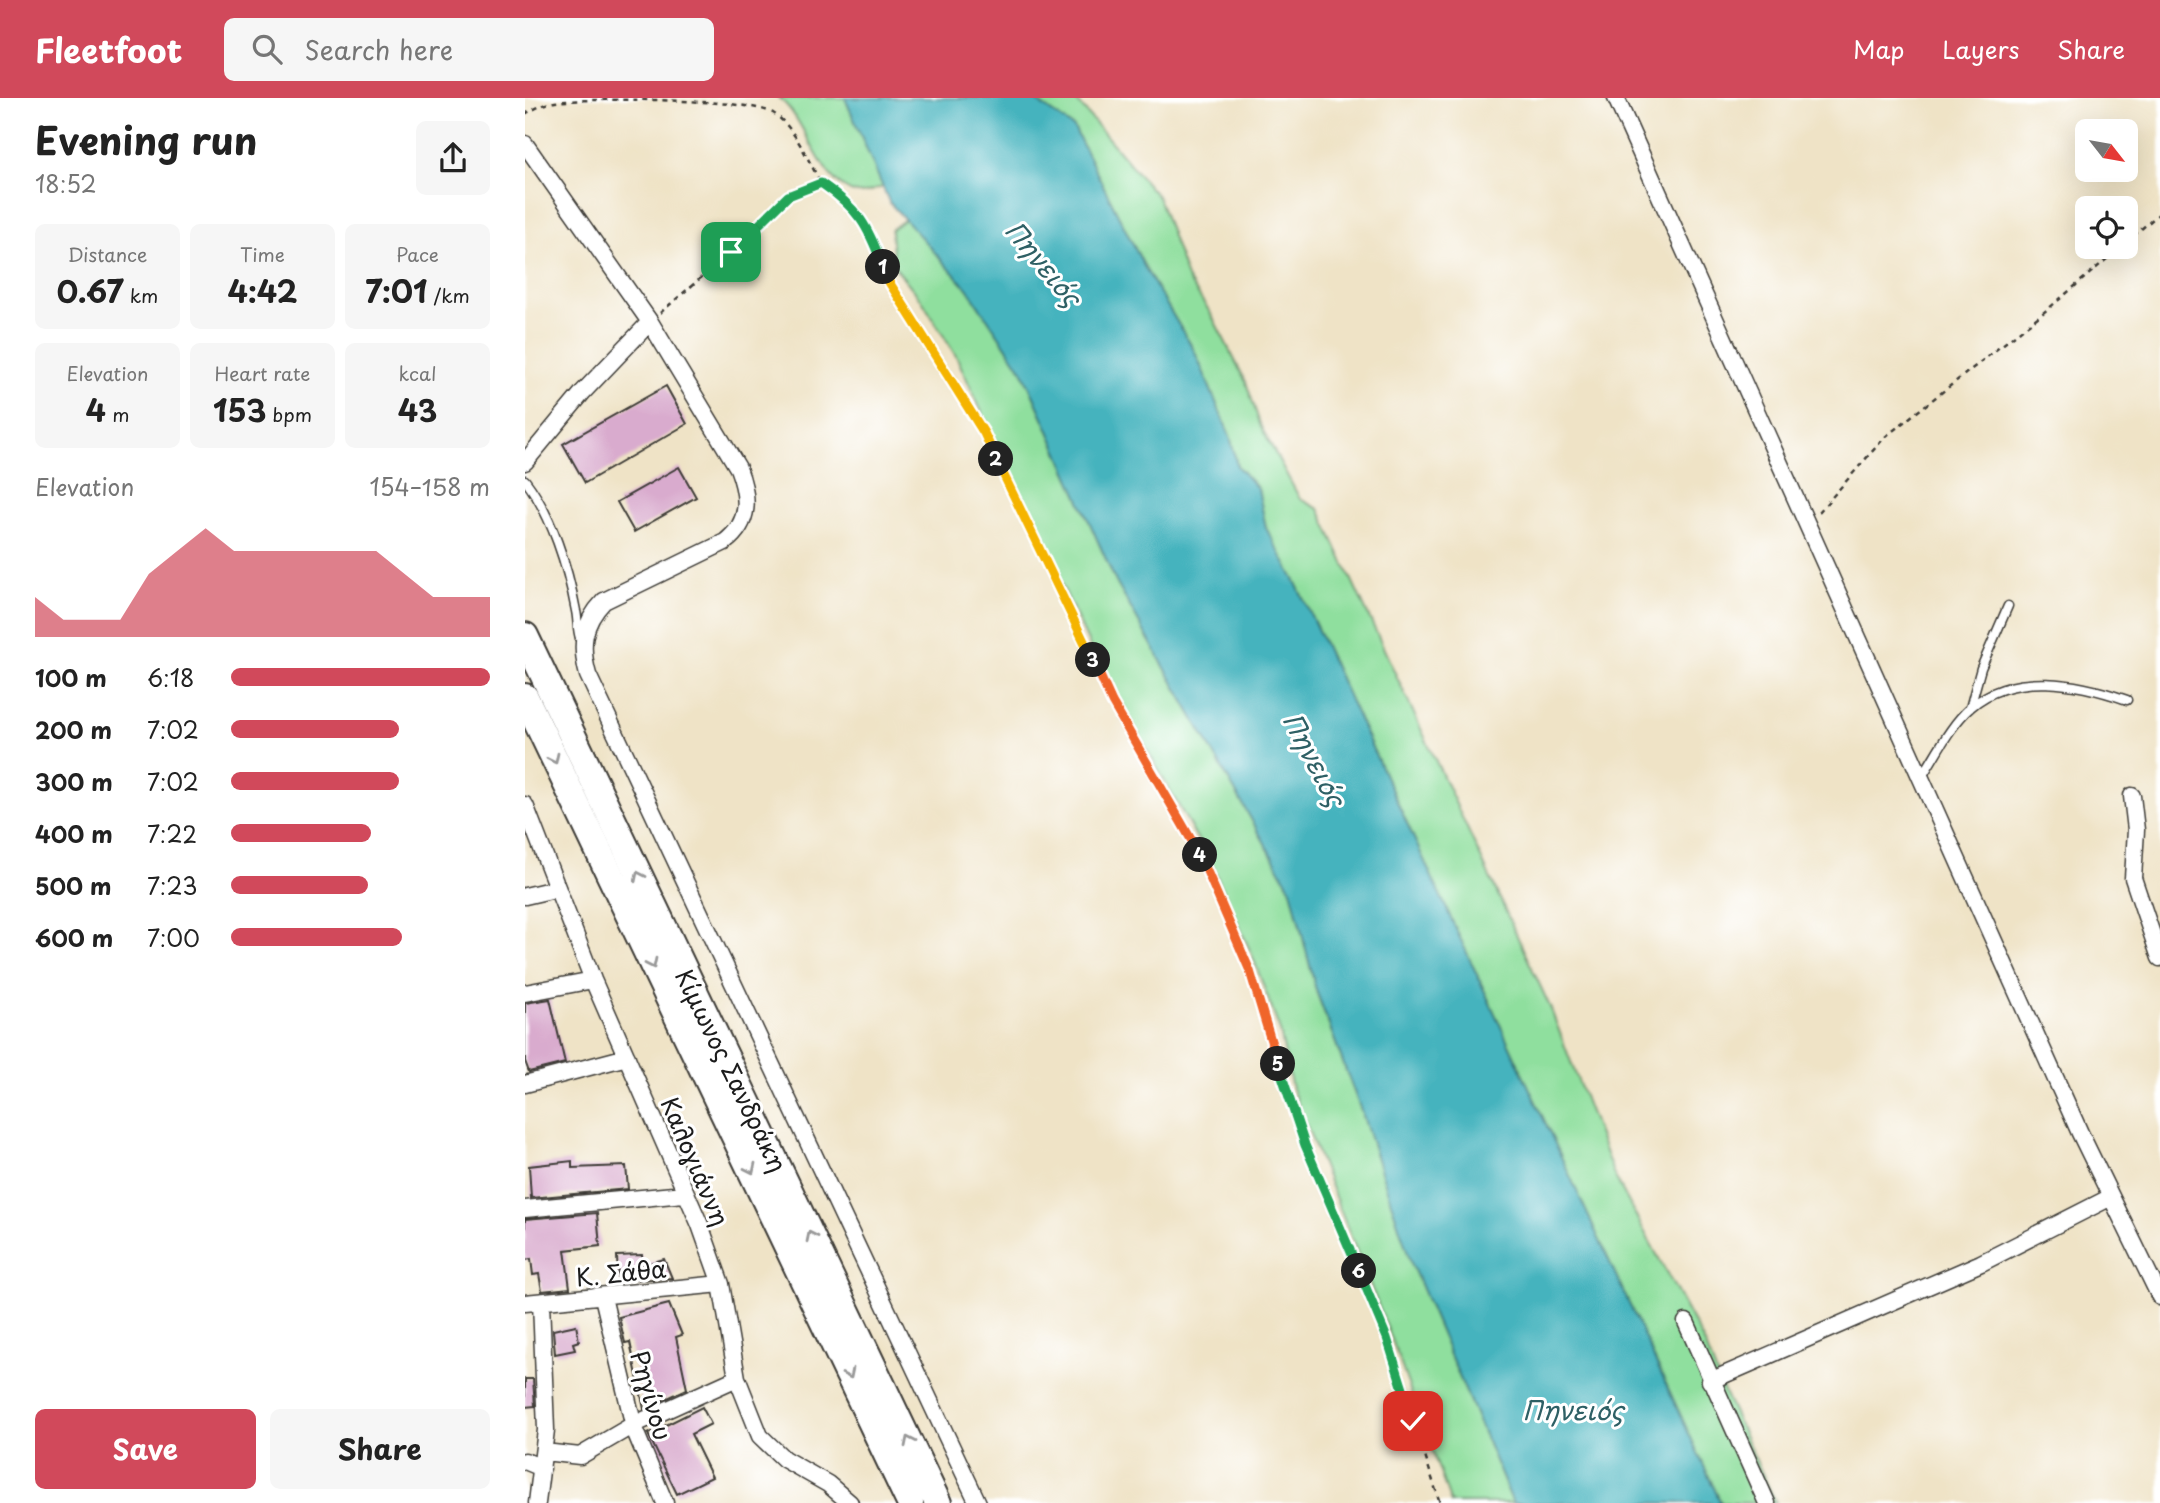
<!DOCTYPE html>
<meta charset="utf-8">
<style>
body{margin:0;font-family:"Playpen Sans",sans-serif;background:#f6f6f6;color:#222;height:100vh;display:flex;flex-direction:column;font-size:26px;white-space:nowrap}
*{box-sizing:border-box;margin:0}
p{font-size:23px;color:#767676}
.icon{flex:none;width:38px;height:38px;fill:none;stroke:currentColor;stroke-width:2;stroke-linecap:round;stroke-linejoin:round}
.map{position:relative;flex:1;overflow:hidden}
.drawer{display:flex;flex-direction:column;background:#fff;width:525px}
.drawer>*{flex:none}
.needle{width:46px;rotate:121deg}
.controls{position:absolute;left:1550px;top:21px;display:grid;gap:14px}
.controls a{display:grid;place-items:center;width:63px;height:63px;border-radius:10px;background:#fff;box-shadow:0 7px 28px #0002;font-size:35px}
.pin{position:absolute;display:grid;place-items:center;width:60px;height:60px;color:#fff;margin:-30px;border-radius:14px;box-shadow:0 4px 10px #0006}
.km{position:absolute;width:35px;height:35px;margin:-18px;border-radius:50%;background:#222;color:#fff;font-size:19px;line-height:35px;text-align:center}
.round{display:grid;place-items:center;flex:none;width:74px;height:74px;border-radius:10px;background:#f6f6f6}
.overview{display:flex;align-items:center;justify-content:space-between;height:119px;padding:0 35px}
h1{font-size:38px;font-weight:700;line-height:52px}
.metrics{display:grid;grid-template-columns:repeat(3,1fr);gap:10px;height:119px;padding:7px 35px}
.metrics div{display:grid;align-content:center;border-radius:10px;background:#f6f6f6;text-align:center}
.metrics b{font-size:30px;font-weight:700}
.metrics small{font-size:19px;font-weight:400}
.metrics p{font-size:19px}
.chart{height:196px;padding:14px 35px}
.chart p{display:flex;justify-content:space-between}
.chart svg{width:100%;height:126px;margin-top:7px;fill:#d1495b;opacity:.7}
.primary-button{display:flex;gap:14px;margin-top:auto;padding:14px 35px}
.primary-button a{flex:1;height:80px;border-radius:10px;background:#d1495b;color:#fff;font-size:28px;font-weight:700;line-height:80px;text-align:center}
.primary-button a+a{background:#f6f6f6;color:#222}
ul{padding:0 35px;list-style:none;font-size:23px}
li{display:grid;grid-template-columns:112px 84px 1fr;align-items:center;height:52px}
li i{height:18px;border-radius:9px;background:#d1495b}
header{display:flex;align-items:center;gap:42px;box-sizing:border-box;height:98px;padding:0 35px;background:#d1495b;color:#fff}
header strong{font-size:33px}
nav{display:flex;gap:38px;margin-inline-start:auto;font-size:24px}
.search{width:490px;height:63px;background:#f6f6f6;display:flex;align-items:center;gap:18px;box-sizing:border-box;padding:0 24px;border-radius:10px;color:#767676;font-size:26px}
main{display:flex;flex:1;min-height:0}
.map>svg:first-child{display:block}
.green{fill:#8fdf9e;stroke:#567e5d;stroke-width:2}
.water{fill:#44b3be;stroke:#30686d;stroke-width:2}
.building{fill:#d9abce}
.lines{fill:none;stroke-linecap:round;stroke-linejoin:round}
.service-casing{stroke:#3c3a36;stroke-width:11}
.minor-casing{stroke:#3c3a36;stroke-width:19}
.trunk-casing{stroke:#3c3a36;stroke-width:30}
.path{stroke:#3c3a36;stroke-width:2.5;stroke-dasharray:5 5;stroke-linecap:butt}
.service{stroke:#fff;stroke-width:8}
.minor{stroke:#fff;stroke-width:16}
.trunk{stroke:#fff;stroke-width:26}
.oneway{stroke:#999}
.split-1-casing{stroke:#fff;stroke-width:14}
.split-2-casing{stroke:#fff;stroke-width:14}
.split-3-casing{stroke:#fff;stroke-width:14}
.split-4-casing{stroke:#fff;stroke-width:14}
.split-5-casing{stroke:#fff;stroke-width:14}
.split-6-casing{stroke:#fff;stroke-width:14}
.split-7-casing{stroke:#fff;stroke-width:14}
.split-1{stroke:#22a559;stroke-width:9}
.split-2{stroke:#f5b400;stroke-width:9}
.split-3{stroke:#f5b400;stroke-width:9}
.split-4{stroke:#f0652b;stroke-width:9}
.split-5{stroke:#f0652b;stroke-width:9}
.split-6{stroke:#22a559;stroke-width:9}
.split-7{stroke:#22a559;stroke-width:9}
.labels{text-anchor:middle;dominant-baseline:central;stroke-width:6;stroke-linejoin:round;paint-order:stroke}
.street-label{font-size:24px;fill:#1c1c1c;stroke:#fff}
.water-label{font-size:26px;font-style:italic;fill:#2e6065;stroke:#fff}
</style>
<header>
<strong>Fleetfoot</strong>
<div class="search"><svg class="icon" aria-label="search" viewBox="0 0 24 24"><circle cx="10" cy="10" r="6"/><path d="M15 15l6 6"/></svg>Search here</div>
<nav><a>Map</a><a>Layers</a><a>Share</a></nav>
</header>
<main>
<section class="drawer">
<div class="overview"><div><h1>Evening run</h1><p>18:52</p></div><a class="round"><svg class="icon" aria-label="share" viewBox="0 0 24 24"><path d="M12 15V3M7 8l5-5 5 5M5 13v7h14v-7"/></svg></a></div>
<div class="metrics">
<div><p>Distance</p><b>0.67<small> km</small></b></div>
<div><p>Time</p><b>4:42</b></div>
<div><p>Pace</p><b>7:01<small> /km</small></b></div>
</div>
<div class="metrics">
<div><p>Elevation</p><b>4<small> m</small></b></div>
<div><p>Heart rate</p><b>153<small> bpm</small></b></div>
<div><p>kcal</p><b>43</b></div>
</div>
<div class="chart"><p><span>Elevation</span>154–158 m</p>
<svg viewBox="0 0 160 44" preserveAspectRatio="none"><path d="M0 44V30L10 38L20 38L30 38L40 22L50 14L60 6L70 14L80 14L90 14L100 14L110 14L120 14L130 22L140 30L150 30L160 30V44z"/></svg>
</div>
<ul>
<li><b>100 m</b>6:18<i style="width:100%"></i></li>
<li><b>200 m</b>7:02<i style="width:65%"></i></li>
<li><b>300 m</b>7:02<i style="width:65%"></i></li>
<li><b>400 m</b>7:22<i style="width:54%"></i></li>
<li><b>500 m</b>7:23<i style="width:53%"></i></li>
<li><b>600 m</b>7:00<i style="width:66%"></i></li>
</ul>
<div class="primary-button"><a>Save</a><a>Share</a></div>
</section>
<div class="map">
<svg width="1635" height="1405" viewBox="0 0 1635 1405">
<rect width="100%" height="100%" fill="#fff"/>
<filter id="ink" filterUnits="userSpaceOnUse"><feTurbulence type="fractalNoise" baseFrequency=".0143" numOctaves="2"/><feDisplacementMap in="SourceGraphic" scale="14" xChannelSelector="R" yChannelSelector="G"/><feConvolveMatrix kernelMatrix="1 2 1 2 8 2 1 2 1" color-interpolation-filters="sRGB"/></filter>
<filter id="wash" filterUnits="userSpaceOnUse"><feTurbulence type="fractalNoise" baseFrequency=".00686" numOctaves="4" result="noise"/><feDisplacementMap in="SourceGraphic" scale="28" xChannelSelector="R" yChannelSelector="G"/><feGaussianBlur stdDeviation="1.57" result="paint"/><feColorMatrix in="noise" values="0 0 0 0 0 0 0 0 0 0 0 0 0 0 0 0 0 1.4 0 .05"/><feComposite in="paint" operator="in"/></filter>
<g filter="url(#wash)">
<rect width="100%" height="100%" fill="#efe3c6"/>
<!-- green -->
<path class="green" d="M254 0H320L358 89C350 91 339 97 332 95 294 87 283 23 254 0Z
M507 0H549L633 99 662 180 685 214 721 284 736 329 775 401 794 411 1025 909 1089 1077 1180 1246 1199 1294 1251 1405H1196L771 485 741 430 733 391 712 368 705 338 670 254 621 172 549 30Z
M380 121 442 190 498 274 591 484 766 791 791 893 837 1015 886 1165 988 1405H926L867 1242 767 991 755 933 727 857 687 767 570 559 432 260 396 201 369 168 366 132Z"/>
<!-- water -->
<path class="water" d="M320 0H507L549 30 621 172 670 254 705 338 712 368 733 391 741 430 771 485 1196 1405H988L886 1165 837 1015 791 892 766 791 591 484 498 274 442 190 364 104Z"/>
<g id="blocks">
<!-- building -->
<path class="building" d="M141 288 162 326 60 385 38 346Z
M154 369 171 399 109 434 92 404Z
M25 901 40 965 4 974 0 963V905Z
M47 1063V1070L101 1068 103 1091 6 1100 4 1068Z
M72 1115 75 1148 40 1152 45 1190 17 1193 14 1176 8 1177 6 1161 0 1162V1121Z
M117 1157 118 1167 139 1161 147 1180 93 1183 92 1158Z
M144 1206 157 1237 151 1239 162 1291 119 1311 105 1244 100 1245 94 1219Z
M51 1227 54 1243 48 1245 50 1252 30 1256 28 1232Z
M0 1281H8L10 1308 0 1309Z
M177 1309 186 1326 166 1336 187 1379 152 1396 123 1336Z"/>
</g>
</g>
<g filter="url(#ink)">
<use href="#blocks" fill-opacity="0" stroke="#3c3a36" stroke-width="2"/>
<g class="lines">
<!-- service casing -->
<g class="service-casing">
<path id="service" d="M0 382C27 417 43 470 51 513 53 522 52 531 55 540
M1445 610 1456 570 1483 508
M1396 680C1411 657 1425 627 1446 609 1488 572 1554 585 1602 602"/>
</g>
<!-- minor casing -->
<g class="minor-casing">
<path id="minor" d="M1091 0 1555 1035 1635 1199
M0 46 125 224 213 370C224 399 226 424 200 444L79 503C57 526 55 548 63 577L453 1405
M0 364 58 294 125 224
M1607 698 1611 732 1608 780 1635 860
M0 707 68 882 175 1127 196 1186 212 1280 235 1338 259 1361 303 1386 325 1405
M0 798 30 791
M0 895 68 882
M0 986 102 959
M0 1111 159 1096
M78 1199 110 1333 140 1405
M0 1205 196 1186
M1161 1224 1242 1405
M1185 1283 1456 1165 1586 1099
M19 1354 55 1358 108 1327 212 1280
M0 1363 17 1370
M12 1405 21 1332 16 1204"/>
</g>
<!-- trunk casing -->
<g class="trunk-casing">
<path id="trunk" d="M0 538 413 1405
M0 599 385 1405"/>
</g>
<!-- path -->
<path class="path" d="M0 16C9 11 20 5 30 4 66 0 221 0 248 15 270 29 283 63 296 85
M1601 144 1635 115
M135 215 206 154 263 98 296 85 315 98 344 129 364 184 459 335 587 604 678 763 725 873 780 1047 862 1240 915 1405
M1294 414 1360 339 1523 211 1596 149"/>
<!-- service -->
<use href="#service" class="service"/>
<!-- minor -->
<use href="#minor" class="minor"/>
<!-- trunk -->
<use href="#trunk" class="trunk"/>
</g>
<!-- one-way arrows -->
<defs><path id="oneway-chevron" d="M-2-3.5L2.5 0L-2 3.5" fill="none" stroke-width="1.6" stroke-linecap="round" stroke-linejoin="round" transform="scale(1.75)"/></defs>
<g class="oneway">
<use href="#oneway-chevron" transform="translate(29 661) rotate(64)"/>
<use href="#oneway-chevron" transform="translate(114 778) rotate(-116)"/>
<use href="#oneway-chevron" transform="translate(127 866) rotate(64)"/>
<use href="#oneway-chevron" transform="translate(226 1071) rotate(64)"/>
<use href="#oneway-chevron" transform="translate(286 1138) rotate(-116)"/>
<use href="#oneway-chevron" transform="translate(324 1276) rotate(64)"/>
<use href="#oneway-chevron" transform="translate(384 1343) rotate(-116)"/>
</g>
</g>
<g class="lines" filter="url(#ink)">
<!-- split-1 casing -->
<g class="split-1-casing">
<path id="split-1" d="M206 154 263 98 296 85C334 111 343 128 358 169"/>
</g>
<!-- split-2 casing -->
<g class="split-2-casing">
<path id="split-2" d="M358 169 364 184 459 335 471 361"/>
</g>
<!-- split-3 casing -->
<g class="split-3-casing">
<path id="split-3" d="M471 361 568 562"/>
</g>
<!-- split-4 casing -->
<g class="split-4-casing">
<path id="split-4" d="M568 562 587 604 675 757"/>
</g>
<!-- split-5 casing -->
<g class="split-5-casing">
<path id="split-5" d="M675 757 725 873 753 966"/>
</g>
<!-- split-6 casing -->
<g class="split-6-casing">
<path id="split-6" d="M753 966 780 1047 834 1173"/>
</g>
<!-- split-7 casing -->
<g class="split-7-casing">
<path id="split-7" d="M834 1173 862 1240 888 1323"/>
</g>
<!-- split-1 -->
<use href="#split-1" class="split-1"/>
<!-- split-2 -->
<use href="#split-2" class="split-2"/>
<!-- split-3 -->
<use href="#split-3" class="split-3"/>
<!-- split-4 -->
<use href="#split-4" class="split-4"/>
<!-- split-5 -->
<use href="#split-5" class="split-5"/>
<!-- split-6 -->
<use href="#split-6" class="split-6"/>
<!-- split-7 -->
<use href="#split-7" class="split-7"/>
</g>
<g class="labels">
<!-- street labels -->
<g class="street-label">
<text transform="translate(207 972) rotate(64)">Κίμωνος Σανδράκη</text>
<text transform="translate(171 1063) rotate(67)">Καλογιάννη</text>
<text transform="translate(96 1174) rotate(-6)">Κ. Σάθα</text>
<text transform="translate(127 1297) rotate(74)">Ρηγίνου</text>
</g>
<!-- water labels -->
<g class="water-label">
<text transform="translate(519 165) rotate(50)">Πηνειός</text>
<text transform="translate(790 661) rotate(62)">Πηνειός</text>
<text x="1048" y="1311">Πηνειός</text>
</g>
</g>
</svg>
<div class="controls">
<a><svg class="needle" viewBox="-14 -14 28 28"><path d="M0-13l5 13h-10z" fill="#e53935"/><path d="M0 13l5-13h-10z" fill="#767676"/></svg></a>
<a><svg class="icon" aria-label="locate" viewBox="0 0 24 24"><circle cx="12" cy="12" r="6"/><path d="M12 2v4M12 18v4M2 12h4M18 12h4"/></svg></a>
</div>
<div class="pin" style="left:206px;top:154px;background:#1e9e55"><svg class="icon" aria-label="arrive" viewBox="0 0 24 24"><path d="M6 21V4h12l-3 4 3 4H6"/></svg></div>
<div class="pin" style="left:888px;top:1323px;background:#d93025"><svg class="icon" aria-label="check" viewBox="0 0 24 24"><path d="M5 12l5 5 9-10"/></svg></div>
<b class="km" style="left:358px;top:169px">1</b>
<b class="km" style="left:471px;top:361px">2</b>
<b class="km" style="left:568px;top:562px">3</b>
<b class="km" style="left:675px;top:757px">4</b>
<b class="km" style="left:753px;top:966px">5</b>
<b class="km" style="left:834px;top:1173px">6</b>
</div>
</main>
